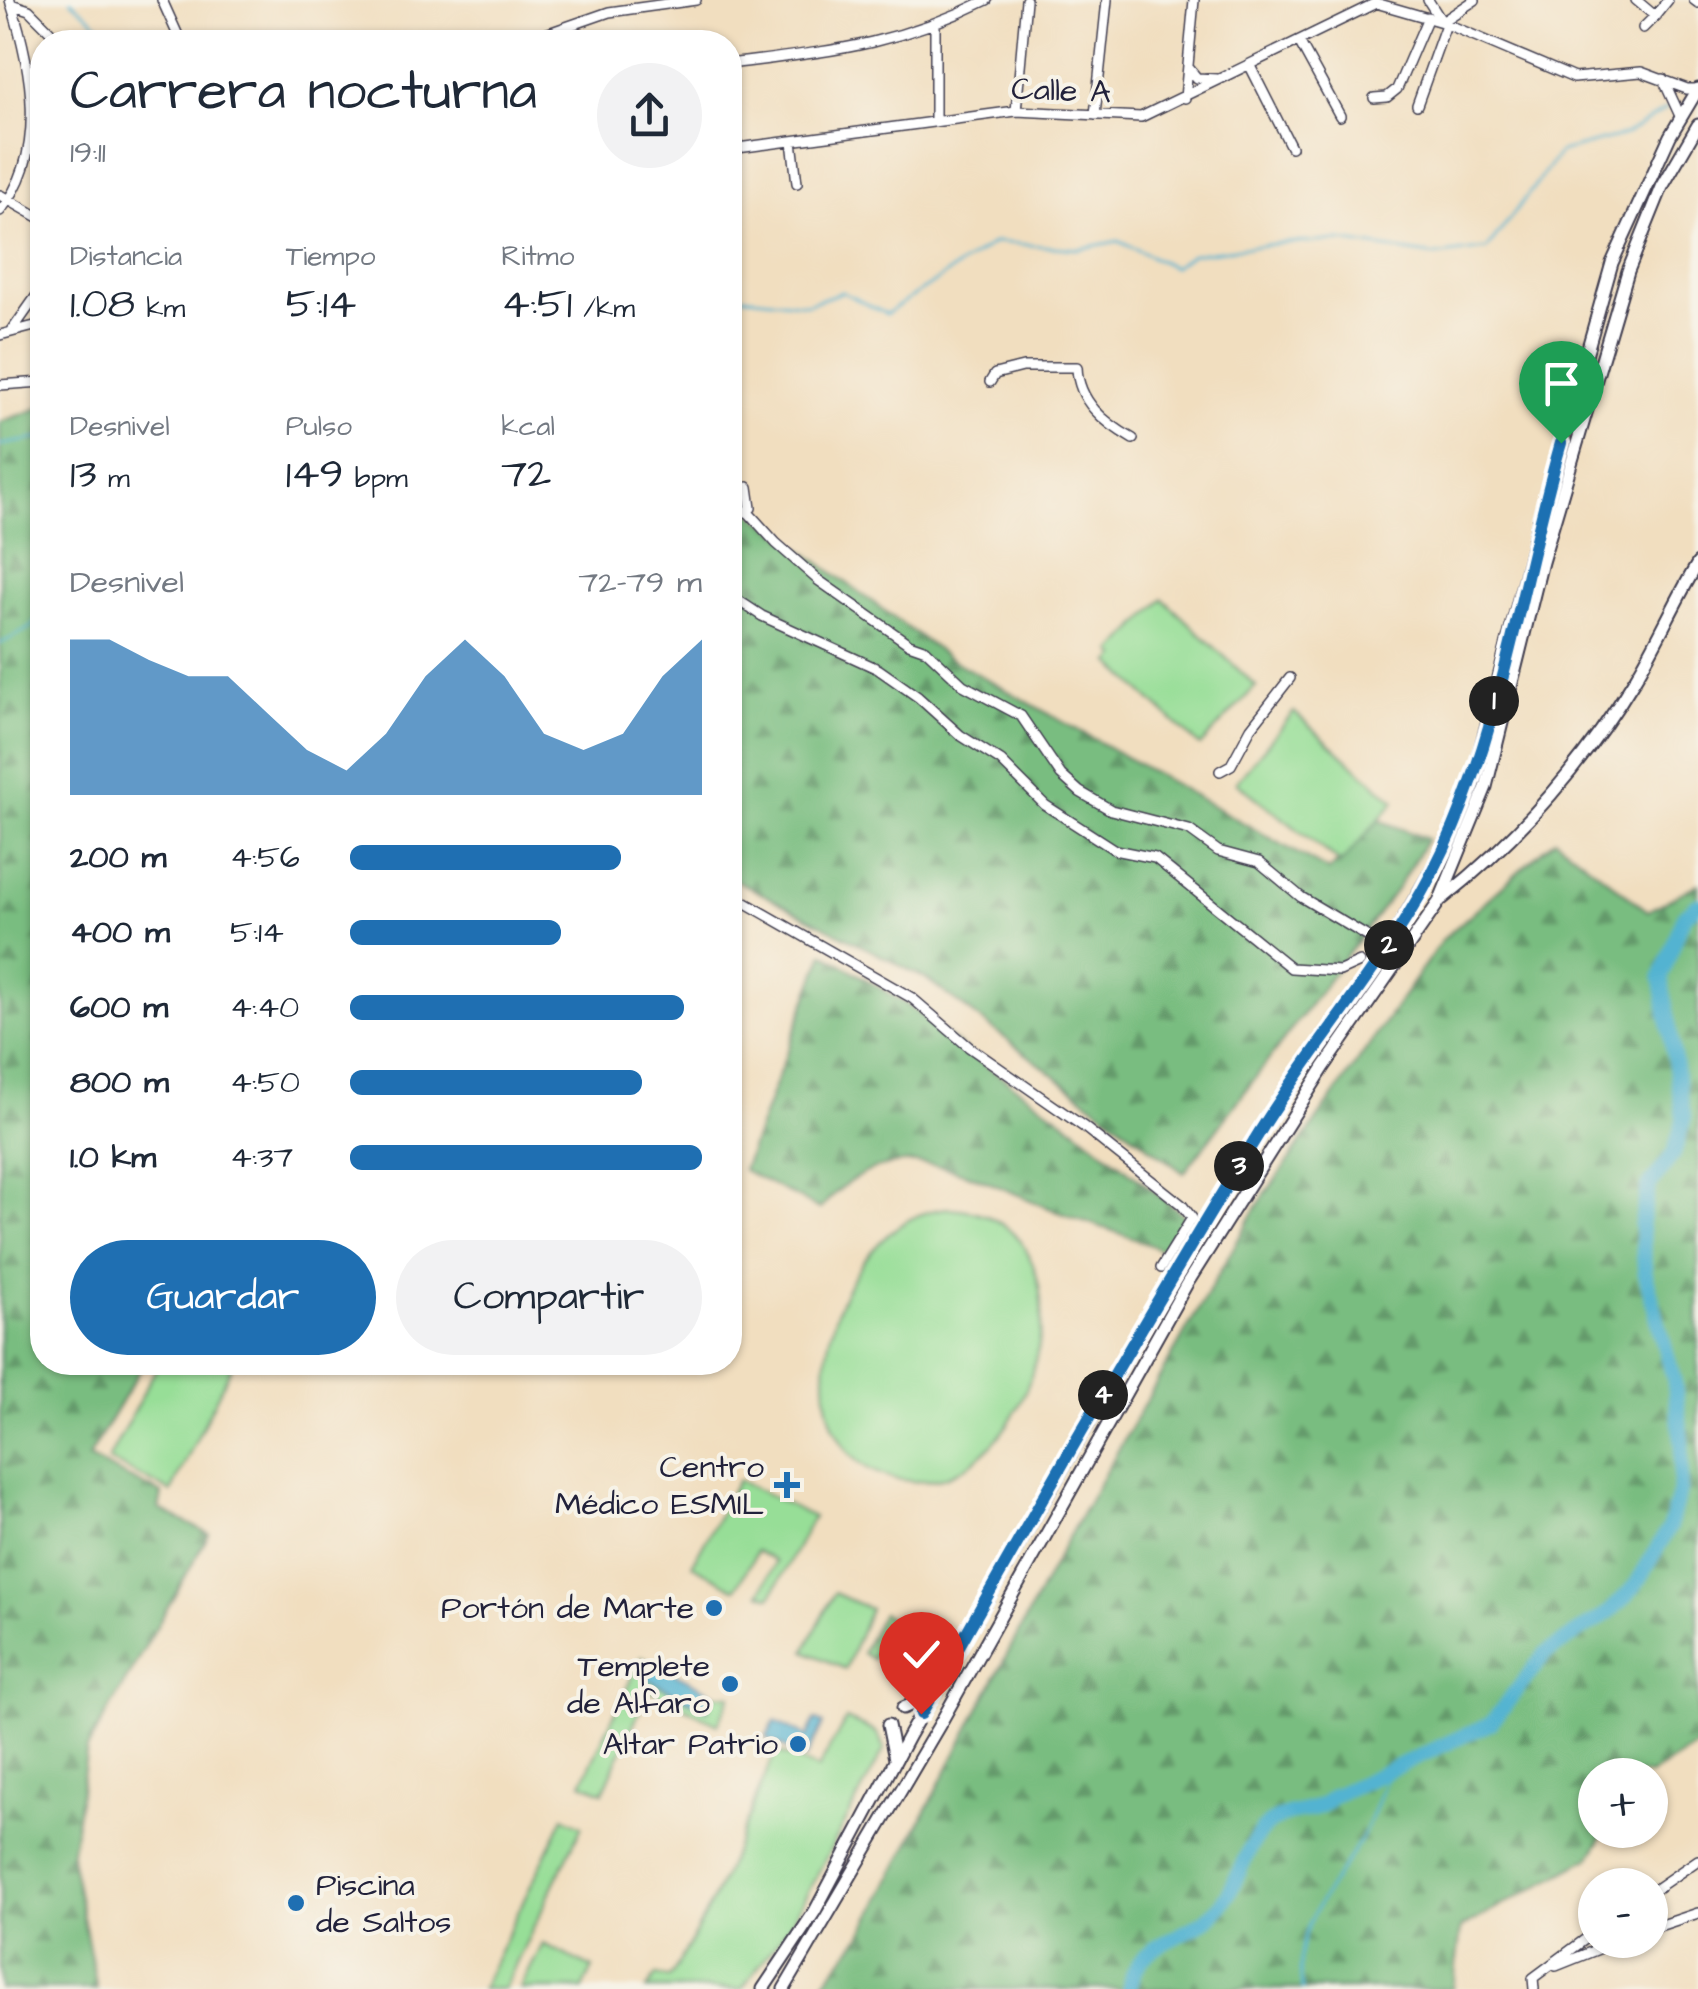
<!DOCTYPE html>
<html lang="es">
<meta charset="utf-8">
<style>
body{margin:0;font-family:"Architects Daughter",sans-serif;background:#f2f2f3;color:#1f2937;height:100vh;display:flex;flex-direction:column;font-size:38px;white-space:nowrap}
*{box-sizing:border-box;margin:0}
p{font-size:32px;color:#747a83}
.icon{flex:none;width:55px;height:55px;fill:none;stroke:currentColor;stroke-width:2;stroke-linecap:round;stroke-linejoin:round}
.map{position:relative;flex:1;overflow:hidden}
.panel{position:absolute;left:30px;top:30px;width:712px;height:1345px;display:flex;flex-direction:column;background:#fff;border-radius:40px;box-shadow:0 2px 8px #0004}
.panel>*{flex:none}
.tools{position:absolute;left:1578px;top:1758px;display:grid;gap:20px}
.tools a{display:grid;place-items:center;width:90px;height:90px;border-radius:50%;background:#fff;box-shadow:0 2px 8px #0004;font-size:50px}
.pin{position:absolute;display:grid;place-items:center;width:85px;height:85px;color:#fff;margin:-102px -42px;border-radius:50% 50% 50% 0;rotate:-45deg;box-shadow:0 0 10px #0007}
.pin .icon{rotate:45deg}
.km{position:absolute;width:50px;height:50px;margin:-25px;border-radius:50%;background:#222;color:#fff;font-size:28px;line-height:50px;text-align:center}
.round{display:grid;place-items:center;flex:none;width:105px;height:105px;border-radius:52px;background:#f2f2f3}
.summary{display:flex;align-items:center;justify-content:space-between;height:170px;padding:0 40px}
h1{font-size:55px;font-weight:600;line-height:75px}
.metrics{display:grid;grid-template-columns:repeat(3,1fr);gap:15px;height:170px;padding:10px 40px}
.metrics div{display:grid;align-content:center}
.metrics b{font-size:42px;font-weight:600}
.metrics small{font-size:28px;font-weight:400}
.metrics p{font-size:28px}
.chart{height:280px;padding:20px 40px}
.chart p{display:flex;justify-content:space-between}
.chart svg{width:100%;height:180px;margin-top:10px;fill:#1f6fb2;opacity:.7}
.primary-button{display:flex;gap:20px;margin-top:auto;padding:20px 40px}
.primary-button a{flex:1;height:115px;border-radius:60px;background:#1f6fb2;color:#fff;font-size:40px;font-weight:600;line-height:115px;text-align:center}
.primary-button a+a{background:#f2f2f3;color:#1f2937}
ul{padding:0 40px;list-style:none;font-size:32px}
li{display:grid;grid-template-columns:160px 120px 1fr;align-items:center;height:75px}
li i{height:25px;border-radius:12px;background:#1f6fb2}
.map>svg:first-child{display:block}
.forest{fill:url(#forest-firs);stroke:#4e705e;stroke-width:2.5}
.park{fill:#97de97;stroke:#5c8069;stroke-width:2.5}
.water{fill:#53b3d1;stroke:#3a6a86;stroke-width:2.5}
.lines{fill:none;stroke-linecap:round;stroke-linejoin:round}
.stream{stroke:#53b3d1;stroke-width:2.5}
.river{stroke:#53b3d1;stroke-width:15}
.minor-casing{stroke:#413e4f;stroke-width:12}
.major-casing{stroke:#413e4f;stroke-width:15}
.minor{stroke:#fff;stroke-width:9}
.major{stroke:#fff;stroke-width:11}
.route-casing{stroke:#fff;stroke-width:20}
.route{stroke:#1f6fb2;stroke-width:12}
.poi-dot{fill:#1f6fb2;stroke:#f7f3e8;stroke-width:4}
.labels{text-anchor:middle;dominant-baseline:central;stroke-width:8;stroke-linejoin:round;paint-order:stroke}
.street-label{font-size:32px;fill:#22223b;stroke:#f7f3e8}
.poi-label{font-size:32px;fill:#22223b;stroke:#f7f3e8;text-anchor:end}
</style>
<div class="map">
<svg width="1698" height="1989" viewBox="0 0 1698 1989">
<defs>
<pattern id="forest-firs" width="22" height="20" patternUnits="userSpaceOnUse" patternTransform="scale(2.5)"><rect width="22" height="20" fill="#79bd80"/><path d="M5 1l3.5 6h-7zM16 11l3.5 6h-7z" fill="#63996a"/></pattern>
</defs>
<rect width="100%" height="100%" fill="#f7f3e8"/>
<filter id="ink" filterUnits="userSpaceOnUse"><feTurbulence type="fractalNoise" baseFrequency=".01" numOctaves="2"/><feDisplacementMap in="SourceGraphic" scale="20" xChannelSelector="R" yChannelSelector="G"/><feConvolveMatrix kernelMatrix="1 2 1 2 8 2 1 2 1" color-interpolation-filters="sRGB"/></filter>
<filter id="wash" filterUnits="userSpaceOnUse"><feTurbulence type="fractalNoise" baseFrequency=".0048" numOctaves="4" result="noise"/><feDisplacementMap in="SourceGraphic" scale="40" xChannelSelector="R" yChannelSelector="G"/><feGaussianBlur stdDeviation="2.25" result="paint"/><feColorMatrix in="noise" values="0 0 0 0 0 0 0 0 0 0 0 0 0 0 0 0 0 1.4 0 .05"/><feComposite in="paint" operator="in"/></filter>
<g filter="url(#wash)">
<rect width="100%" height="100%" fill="#f1debf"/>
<!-- forest -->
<path class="forest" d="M42 407V1362L144 1363 88 1458 162 1494 159 1509 209 1534 87 1749 71 1857 97 1989H0V422Z
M730 497 947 657 1329 871 1379 820 1427 839 1398 887 1184 1173 928 980 730 877Z
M1555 839 1648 911 1698 884V1745L1650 1775H1595V1830H1605L1591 1857 1461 1928 1453 1989H819L861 1936 1065 1543 1258 1205 1442 940Z
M824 953 912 1008 979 1061 1075 1128 1186 1217 1163 1251C1126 1233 1087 1224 1049 1208 968 1175 892 1125 820 1209L743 1170Z"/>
<!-- park -->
<path class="park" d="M1163 599 1256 686 1200 746 1111 663 1117 656 1113 652Z
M1294 712 1395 801 1341 863 1236 782Z
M949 1208C1110 1215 1037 1493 910 1481 763 1468 827 1216 949 1208Z
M159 1363H233L171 1492 108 1460Z
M738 1480 813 1517 771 1597 760 1593 776 1562 757 1551 736 1589 692 1565Z
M834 1593 870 1609 845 1669 805 1651Z
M882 1613 891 1619 872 1659 862 1653Z
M641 1657 652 1662 645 1678 707 1710 716 1694 731 1695 718 1724 649 1690 603 1792 582 1783Z
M846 1719 876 1732 885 1748 791 1923 742 1989H647L656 1975 669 1978C716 1907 742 1829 776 1751L818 1769Z
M564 1817 582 1826 504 1989H481Z
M543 1944 593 1968 583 1989H520Z"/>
<!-- water -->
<path class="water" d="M654 1663 714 1693 706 1709 646 1678Z
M815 1720 823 1724 806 1758 766 1738 775 1721 807 1736Z"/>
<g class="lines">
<!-- stream -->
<path class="stream" d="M71 0 102 28 133 42
M730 287 738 296 807 304 842 292 886 314 995 242 1078 249 1118 241 1173 267 1193 254 1282 243 1342 241 1435 256 1487 249 1560 152 1625 135 1666 109
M0 445 42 438
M0 644 30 628 42 612
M1302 1989C1292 1929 1326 1895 1356 1847 1370 1825 1378 1798 1387 1775"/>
<!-- river -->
<path class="river" d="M1129 1989C1136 1941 1181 1942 1212 1915 1240 1889 1244 1841 1270 1823 1290 1808 1315 1816 1333 1796L1491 1723 1545 1654 1611 1611 1635 1586 1669 1528 1680 1489 1682 1443 1674 1380 1645 1272 1641 1224 1649 1186 1674 1153 1684 1119 1661 977 1684 916 1698 904"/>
</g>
</g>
<g filter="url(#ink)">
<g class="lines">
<!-- minor casing -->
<g class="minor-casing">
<path id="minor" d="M162 0 181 42
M1428 0 1442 22 1475 0
M1636 0 1655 16 1668 0
M1694 0 1698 3
M11 4 29 10 61 42
M935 26V122
M1643 28 1655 16
M1299 41 1340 116
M523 42 609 12 696 0
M730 64C830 51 895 46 987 0
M1250 66 1291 147
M1188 67 1197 78 1217 79
M1663 79 1681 118
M1185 98 1194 0
M1374 98 1387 97 1397 89 1428 17
M1417 105 1445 27
M1016 111 1026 0
M1095 115 1107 0
M792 141 797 183
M730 149 1016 111 1141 117 1376 3 1442 22 1574 78 1641 72 1687 89H1698
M0 195 42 219
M0 211C49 153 31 65 10 0
M11 332 42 288
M0 335 42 324
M990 382 995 374 1023 367H1077C1078 402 1105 423 1133 439
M0 385 42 382
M730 509 745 512 751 508 748 487
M747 511 776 543 818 580 909 644 926 650 963 685 1021 716 1061 775 1080 792 1111 810 1189 830 1218 851 1259 862 1301 897 1375 941
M730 595 762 616 878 669 918 697 960 735 1001 761 1045 805 1115 850 1155 858 1291 968 1340 971 1360 962
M1220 771 1231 765 1251 728 1290 678
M730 894 912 998 969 1047 1084 1127 1182 1205 1192 1218 1161 1268
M1650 1893 1698 1860
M1650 1929 1698 1913
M1556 1966 1621 1940
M1534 1989 1533 1978 1595 1932"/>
</g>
<!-- major casing -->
<g class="major-casing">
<path id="major" d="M1442 899C1519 838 1584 763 1635 679 1658 641 1675 601 1698 563
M903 1708 930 1697
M888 1725 895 1759
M763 1989 815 1911 909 1735 1178 1267 1261 1129 1375 968 1444 849 1473 779 1539 521 1612 263 1670 136 1698 89
M784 1989 940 1724 1186 1285 1324 1067 1439 902 1486 787 1542 562 1628 271 1662 187 1698 125"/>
</g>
<!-- minor -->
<use href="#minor" class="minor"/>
<!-- major -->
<use href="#major" class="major"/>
</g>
</g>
<g class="lines" filter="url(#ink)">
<!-- route casing -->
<g class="route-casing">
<path id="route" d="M921 1714C1030 1519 1141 1324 1259 1133 1318 1037 1396 952 1444 849 1503 722 1522 577 1561 443"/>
</g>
<!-- route -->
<use href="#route" class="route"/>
</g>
<!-- markers -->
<g class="poi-dot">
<path d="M782 1470h10v10h10v10h-10v10h-10v-10h-10v-10h10z"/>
<circle cx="714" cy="1608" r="10"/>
<circle cx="730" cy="1684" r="10"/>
<circle cx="798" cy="1744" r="10"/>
<circle cx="296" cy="1903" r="10"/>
</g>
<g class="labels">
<!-- street labels -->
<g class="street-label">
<text transform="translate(1061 91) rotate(2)">Calle A</text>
</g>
<!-- poi labels -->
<g class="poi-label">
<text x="764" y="1467">Centro<tspan x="764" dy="37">Médico ESMIL</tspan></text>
<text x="694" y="1608">Portón de Marte</text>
<text x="710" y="1666">Templete<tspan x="710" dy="37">de Alfaro</tspan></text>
<text x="778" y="1744">Altar Patrio</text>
<text x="316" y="1885" text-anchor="start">Piscina<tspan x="316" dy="37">de Saltos</tspan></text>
</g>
</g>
</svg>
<div class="tools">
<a>+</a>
<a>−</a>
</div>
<div class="pin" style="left:1561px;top:443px;background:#1e9e55"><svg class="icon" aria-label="arrive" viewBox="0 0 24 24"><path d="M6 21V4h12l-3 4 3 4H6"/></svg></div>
<div class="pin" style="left:921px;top:1714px;background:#d93025"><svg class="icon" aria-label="check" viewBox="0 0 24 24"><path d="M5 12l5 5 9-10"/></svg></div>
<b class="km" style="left:1494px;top:701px">1</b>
<b class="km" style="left:1389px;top:945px">2</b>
<b class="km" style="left:1239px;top:1166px">3</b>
<b class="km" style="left:1103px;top:1395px">4</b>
<section class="panel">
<div class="summary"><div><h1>Carrera nocturna</h1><p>19:11</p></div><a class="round"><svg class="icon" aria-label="share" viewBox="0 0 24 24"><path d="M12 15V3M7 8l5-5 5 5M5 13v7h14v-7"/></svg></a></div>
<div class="metrics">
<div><p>Distancia</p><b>1.08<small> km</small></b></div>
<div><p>Tiempo</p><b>5:14</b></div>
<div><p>Ritmo</p><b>4:51<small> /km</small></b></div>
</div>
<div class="metrics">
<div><p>Desnivel</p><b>13<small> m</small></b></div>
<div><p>Pulso</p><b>149<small> bpm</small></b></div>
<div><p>kcal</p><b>72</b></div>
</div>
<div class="chart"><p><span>Desnivel</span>72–79 m</p>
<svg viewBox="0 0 160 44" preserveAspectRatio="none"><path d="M0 44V6L10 6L20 11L30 15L40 15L50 24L60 33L70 38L80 29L90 15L100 6L110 15L120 29L130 33L140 29L150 15L160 6V44z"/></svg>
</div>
<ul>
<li><b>200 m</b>4:56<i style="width:77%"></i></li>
<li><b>400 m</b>5:14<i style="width:60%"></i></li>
<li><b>600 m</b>4:40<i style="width:95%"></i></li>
<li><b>800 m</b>4:50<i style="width:83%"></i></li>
<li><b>1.0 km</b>4:37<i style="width:100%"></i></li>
</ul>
<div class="primary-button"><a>Guardar</a><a>Compartir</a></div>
</section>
</div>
